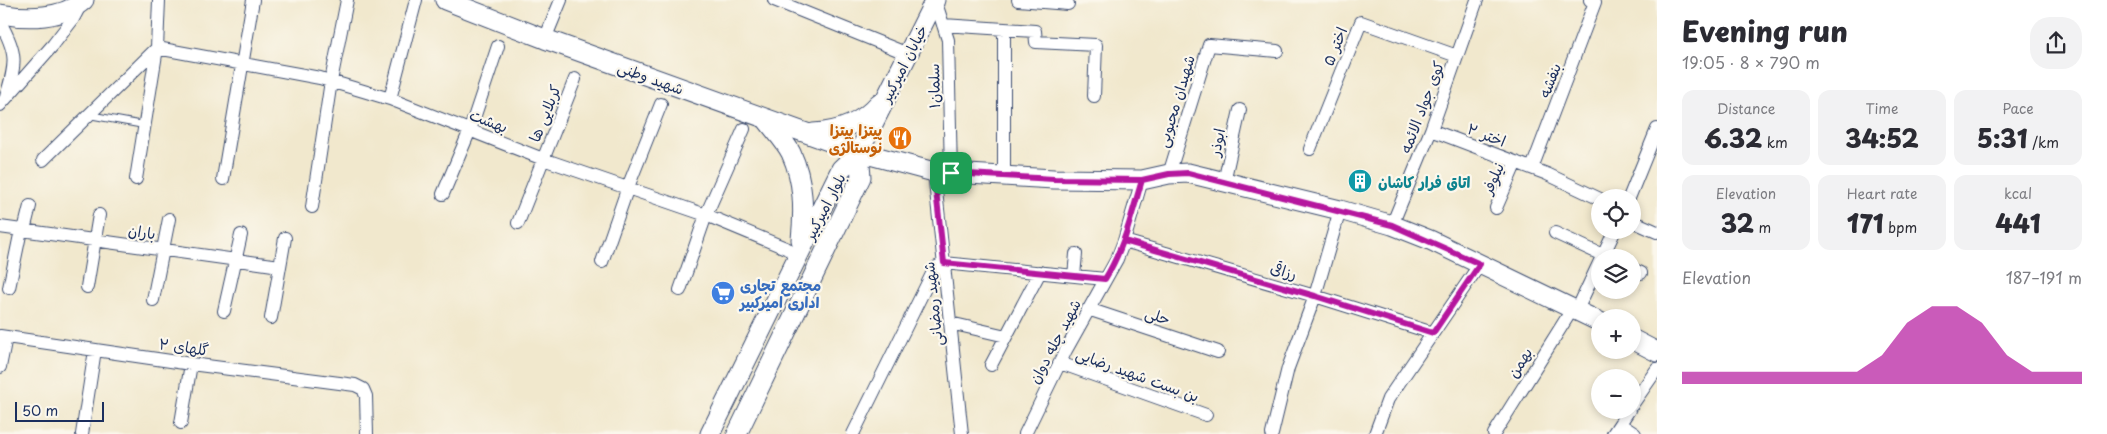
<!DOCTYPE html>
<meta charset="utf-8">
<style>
body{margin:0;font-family:"Playpen Sans","Playpen Sans Arabic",sans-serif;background:#f2f2f3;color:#2b2b33;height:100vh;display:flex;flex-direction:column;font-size:19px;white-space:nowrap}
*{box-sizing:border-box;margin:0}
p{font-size:16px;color:#7c7c81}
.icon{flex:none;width:28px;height:28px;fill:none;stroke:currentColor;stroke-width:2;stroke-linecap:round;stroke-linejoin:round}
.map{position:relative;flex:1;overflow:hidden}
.sheet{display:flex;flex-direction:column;background:#fff;width:450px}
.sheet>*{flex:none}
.fabs{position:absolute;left:1591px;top:189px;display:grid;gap:10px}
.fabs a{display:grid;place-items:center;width:50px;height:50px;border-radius:50%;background:#fff;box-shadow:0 2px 8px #0003;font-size:25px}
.scale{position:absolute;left:15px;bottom:12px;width:89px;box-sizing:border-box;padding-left:5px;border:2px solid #1b2f5e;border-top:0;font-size:14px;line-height:18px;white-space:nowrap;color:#1b2f5e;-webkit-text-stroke:4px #fbf7ec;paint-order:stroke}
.pin{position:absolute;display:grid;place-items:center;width:42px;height:42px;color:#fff;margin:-21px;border-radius:10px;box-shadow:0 2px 8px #0006}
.round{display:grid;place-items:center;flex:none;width:52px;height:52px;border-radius:20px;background:#f2f2f3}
.headline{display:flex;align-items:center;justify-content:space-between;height:85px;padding:0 25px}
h1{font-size:28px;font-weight:800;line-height:38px}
.metrics{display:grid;grid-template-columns:repeat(3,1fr);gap:8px;height:85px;padding:5px 25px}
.metrics div{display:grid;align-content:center;border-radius:12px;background:#f2f2f3;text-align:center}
.metrics b{font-size:25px;font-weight:800}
.metrics small{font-size:14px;font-weight:400}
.metrics p{font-size:14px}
.chart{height:140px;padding:10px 25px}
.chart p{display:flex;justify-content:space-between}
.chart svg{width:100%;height:90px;margin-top:5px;fill:#b5179e;opacity:.7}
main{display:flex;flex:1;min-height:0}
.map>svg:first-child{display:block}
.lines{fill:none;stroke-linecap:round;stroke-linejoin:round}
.lane-casing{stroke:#3b4b6f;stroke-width:8}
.street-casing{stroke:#3b4b6f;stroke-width:14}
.secondary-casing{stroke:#3b4b6f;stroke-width:21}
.lane{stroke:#fff;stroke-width:6}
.street{stroke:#fff;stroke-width:12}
.secondary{stroke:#fff;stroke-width:19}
.route-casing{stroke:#fff;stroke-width:10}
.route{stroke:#b5179e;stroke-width:6}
.labels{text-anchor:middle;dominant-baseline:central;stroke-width:4.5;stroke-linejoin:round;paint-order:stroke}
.street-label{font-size:15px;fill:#1b2f5e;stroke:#fbf7ec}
.food-label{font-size:15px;font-weight:bold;fill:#c56008;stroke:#fbf7ec;text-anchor:end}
.culture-label{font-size:15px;font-weight:bold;fill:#0d838f;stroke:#fbf7ec;text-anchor:start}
.shop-label{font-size:15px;font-weight:bold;fill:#366cbe;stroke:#fbf7ec;text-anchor:start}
</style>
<main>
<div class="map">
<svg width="1657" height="434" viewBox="0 0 1657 434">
<rect width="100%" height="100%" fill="#fbf7ec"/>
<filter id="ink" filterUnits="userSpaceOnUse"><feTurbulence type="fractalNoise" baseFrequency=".02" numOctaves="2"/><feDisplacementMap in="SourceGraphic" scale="10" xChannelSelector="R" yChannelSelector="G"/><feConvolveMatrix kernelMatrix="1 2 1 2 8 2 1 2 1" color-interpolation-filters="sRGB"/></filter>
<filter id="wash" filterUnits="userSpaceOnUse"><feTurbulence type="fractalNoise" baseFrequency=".0096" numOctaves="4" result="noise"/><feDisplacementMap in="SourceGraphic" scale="20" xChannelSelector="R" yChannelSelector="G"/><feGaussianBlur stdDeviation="1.12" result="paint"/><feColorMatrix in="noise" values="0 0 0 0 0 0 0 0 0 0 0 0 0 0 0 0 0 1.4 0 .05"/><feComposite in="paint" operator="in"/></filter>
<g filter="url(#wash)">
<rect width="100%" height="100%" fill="#f1e8cd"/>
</g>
<g filter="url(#ink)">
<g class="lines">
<!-- lane casing -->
<g class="lane-casing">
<path id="lane" d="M89 115 144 125"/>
</g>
<!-- street casing -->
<g class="street-casing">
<path id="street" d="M774 0 908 54
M935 0 948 40 951 173
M1018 0 1068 4
M0 22C18 54 16 63 6 97
M943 25 1035 31 1036 42 1096 45 1094 96
M1004 30V175
M545 39 561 0
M157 48 320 78 390 99 543 159 706 215 800 254
M390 99 416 0
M0 105 53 45 73 19 82 2
M1431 130 1547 174 1600 199
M1310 149 1361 22 1457 56
M43 160 157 48
M1532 168 1595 2 1590 0
M934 172 962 434
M1169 174 1209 45 1277 51
M136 179 157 48 159 0
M223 179 253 0
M1224 182 1240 110
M443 194 470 130 498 46
M1629 198 1657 129
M312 207 331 81 347 0
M1496 208 1516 162
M1632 221 1657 232
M518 223 575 79
M1392 225 1431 130 1477 0
M0 227 280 266
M24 230 30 206
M1555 233 1609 258
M1124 241 1315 296 1433 333
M1602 258 1615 230
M602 262 628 187 661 104
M1632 269 1641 273
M1074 276 1076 254
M87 287 99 215
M9 288 21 230
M680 290 706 215 744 129
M153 300 169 219
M1088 309 1218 352
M1577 310 1600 261
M224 311 241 235
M271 318 285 238
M950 323 1006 336
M0 336 191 364 355 385 363 389 366 396 367 434
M1060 363 1206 415
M991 365 1040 272
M0 367 6 337
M1632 405 1657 369
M181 423 191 364
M1620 424 1635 434
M82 434 95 350
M853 434 935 268 944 263 1105 279
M1025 434 1066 350 1117 259 1124 241 1142 180
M1272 434 1288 368 1315 296 1340 210
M1375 434 1388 399 1480 264
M1494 434 1573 308
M1613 434 1629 410"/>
</g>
<!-- secondary casing -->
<g class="secondary-casing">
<path id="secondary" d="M445 0 545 39 859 152 934 172 1054 179 1142 180 1169 174 1188 173 1340 210 1392 225 1430 240 1600 322
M0 14C27 19 63 19 84 0
M766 119C774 130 785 141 791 153 804 181 804 211 801 240
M813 133C839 132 862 123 879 103
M1632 339 1657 352
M710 434 841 169 859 152 935 0
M737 434 861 177 859 152"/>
</g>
<!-- lane -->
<use href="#lane" class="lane"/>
<!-- street -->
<use href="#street" class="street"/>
<!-- secondary -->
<use href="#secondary" class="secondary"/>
</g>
</g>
<g class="lines" filter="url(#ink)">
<!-- route casing -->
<g class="route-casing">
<path id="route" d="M951 173 934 172 944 263 1105 279C1124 248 1132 214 1142 180L1169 174 1188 173 1392 225 1480 264 1433 333 1315 296 1124 241 1142 180 1054 179 951 173"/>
</g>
<!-- route -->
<use href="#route" class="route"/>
</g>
<!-- icons -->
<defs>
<g id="restaurant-disc" transform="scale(1.25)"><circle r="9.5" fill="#e8710a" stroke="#fbf7ec"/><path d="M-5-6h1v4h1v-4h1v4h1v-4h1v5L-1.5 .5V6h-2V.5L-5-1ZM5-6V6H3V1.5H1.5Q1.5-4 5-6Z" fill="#fff"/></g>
<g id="building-disc" transform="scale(1.25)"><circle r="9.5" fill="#0f9aa8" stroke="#fbf7ec"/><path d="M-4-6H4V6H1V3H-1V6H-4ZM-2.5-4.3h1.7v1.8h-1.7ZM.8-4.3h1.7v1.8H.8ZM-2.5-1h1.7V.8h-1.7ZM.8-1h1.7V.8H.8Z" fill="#fff"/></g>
<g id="supermarket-disc" transform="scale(1.25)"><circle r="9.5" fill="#3f7fe0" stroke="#fbf7ec"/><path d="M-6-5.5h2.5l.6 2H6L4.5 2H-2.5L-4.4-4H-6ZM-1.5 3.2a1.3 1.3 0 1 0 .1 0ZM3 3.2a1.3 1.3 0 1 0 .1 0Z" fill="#fff"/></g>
</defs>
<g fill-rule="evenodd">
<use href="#restaurant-disc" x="900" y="138"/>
<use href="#building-disc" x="1360" y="181"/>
<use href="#supermarket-disc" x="723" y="293"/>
</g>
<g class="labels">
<!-- street labels -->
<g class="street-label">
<text transform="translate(1334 46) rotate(-68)">اختر ۵</text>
<text transform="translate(903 63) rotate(-63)">خیابان امیرکبیر</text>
<text transform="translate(651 77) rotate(20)">شهید وطنی</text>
<text transform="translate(1549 80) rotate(-69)">بنفشه</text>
<text transform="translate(933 86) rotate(-91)">سلمان۱</text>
<text transform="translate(1175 101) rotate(-73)">شهیدان محبوبی</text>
<text transform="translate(1421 107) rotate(-69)">کوی جواد الائمه</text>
<text transform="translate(544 113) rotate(-68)">کربلایی ها</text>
<text transform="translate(489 120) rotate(21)">بهشت</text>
<text transform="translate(1487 134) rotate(21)">اختر ۲</text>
<text transform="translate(1216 142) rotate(-78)">ابوذر</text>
<text transform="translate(1492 178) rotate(-66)">نیلوفر</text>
<text transform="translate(824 206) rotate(-63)">بلوار امیرکبیر</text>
<text transform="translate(142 231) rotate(8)">باران</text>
<text transform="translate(1284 270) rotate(16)">رزاقی</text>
<text transform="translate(932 304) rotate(-96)">شهید رمضانی</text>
<text transform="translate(1158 315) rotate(18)">حلی</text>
<text transform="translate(1054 341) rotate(-62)">شهید چله دوان</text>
<text transform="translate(184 346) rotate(8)">گلهای ۲</text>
<text transform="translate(1519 362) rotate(-58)">بهمن</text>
<text transform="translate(1138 374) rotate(20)">بن بست شهید رضایی</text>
</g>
<!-- food labels -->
<g class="food-label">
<text x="882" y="129">پیتزا پیتزا<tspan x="882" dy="17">نوستالژی</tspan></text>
</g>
<!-- culture labels -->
<g class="culture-label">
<text x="1378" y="181">اتاق فرار کاشان</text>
</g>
<!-- shop labels -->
<g class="shop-label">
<text x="740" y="284">مجتمع تجاری<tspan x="740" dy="17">اداری امیرکبیر</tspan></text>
</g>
</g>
</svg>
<div class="fabs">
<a><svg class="icon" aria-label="locate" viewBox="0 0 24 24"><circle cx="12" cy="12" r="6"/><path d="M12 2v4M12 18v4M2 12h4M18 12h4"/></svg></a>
<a><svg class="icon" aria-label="layers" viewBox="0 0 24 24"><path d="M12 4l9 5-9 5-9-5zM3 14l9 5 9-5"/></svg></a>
<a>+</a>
<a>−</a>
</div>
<div class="scale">50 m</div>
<div class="pin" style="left:951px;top:173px;background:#1e9e55"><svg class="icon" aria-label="arrive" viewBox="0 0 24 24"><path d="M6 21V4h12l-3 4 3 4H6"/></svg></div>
</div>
<section class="sheet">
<div class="headline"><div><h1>Evening run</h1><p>19:05 · 8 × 790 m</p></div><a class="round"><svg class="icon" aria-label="share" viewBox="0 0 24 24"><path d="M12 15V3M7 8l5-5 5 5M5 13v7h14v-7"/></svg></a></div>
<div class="metrics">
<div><p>Distance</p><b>6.32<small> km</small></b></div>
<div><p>Time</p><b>34:52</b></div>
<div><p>Pace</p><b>5:31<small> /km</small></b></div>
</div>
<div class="metrics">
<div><p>Elevation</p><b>32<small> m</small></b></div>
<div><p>Heart rate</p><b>171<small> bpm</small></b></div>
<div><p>kcal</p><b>441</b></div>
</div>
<div class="chart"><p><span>Elevation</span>187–191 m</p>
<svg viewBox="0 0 160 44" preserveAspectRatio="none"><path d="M0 44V38L10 38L20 38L30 38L40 38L50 38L60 38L70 38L80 30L90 14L100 6L110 6L120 14L130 30L140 38L150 38L160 38V44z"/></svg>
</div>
</section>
</main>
